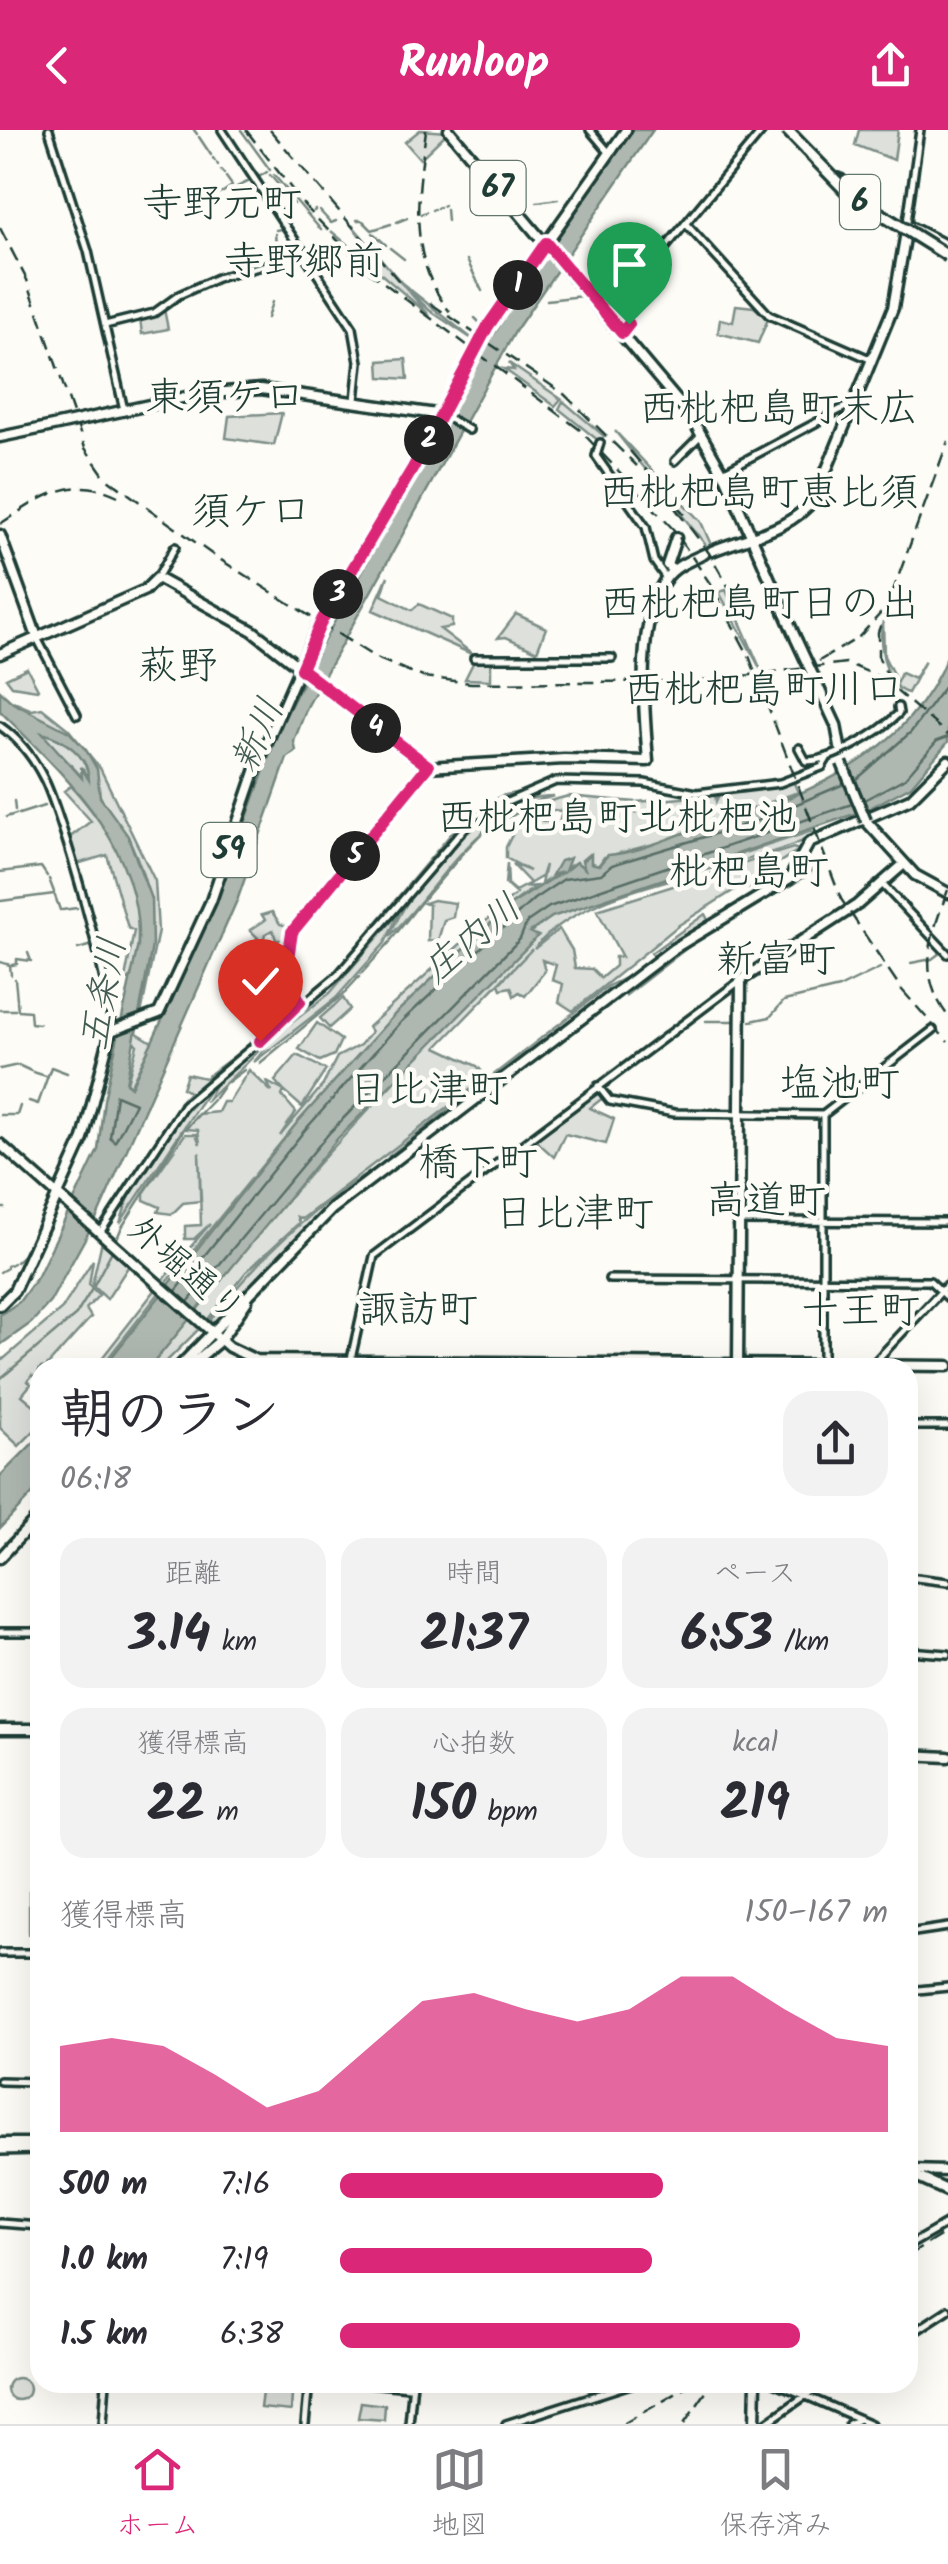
<!DOCTYPE html>
<html lang="ja">
<meta charset="utf-8">
<style>
body{margin:0;font-family:Kalam,"Klee One",sans-serif;background:#f2f2f3;color:#2b2b33;height:100vh;display:flex;flex-direction:column;font-size:38px;white-space:nowrap}
*{box-sizing:border-box;margin:0}
p{font-size:32px;color:#7c7c81}
.icon{flex:none;width:55px;height:55px;fill:none;stroke:currentColor;stroke-width:2;stroke-linecap:round;stroke-linejoin:round}
.map{position:relative;flex:1;overflow:hidden}
.drawer{position:absolute;left:30px;top:1228px;width:888px;height:1035px;display:flex;flex-direction:column;background:#fff;border-radius:30px;box-shadow:0 10px 40px #0002}
.drawer>*{flex:none}
.pin{position:absolute;display:grid;place-items:center;width:85px;height:85px;color:#fff;margin:-102px -42px;border-radius:50% 50% 50% 0;rotate:-45deg;box-shadow:0 0 10px #0007}
.pin .icon{rotate:45deg}
.km{position:absolute;width:50px;height:50px;margin:-25px;border-radius:50%;background:#222;color:#fff;font-size:28px;line-height:50px;text-align:center}
.round{display:grid;place-items:center;flex:none;width:105px;height:105px;border-radius:30px;background:#f2f2f3}
.head{display:flex;align-items:center;justify-content:space-between;height:170px;padding:0 30px}
h1{font-size:55px;font-weight:700;line-height:75px}
.stats{display:grid;grid-template-columns:repeat(3,1fr);gap:15px;height:170px;padding:10px 30px}
.stats div{display:grid;align-content:center;border-radius:25px;background:#f2f2f3;text-align:center}
.stats b{font-size:50px;font-weight:700}
.stats small{font-size:28px;font-weight:400}
.stats p{font-size:28px}
.chart{height:280px;padding:20px 30px}
.chart p{display:flex;justify-content:space-between}
.chart svg{width:100%;height:180px;margin-top:10px;fill:#db2777;opacity:.7}
ul{padding:0 30px;list-style:none;font-size:32px}
li{display:grid;grid-template-columns:160px 120px 1fr;align-items:center;height:75px}
li i{height:25px;border-radius:12px;background:#db2777}
header{display:flex;justify-content:space-between;align-items:center;height:130px;padding:0 30px;background:#db2777;color:#fff;font-size:45px;font-weight:700}
.dock{display:flex;justify-content:space-around;align-items:center;height:140px;border-top:2px solid #e1e1e2;background:#fff;font-size:28px;color:#7c7c81}
.dock a{display:grid;justify-items:center;gap:5px}
.dock .active{color:#db2777}
.map>svg:first-child{display:block}
.green{fill:#dde0db;stroke:#7e8e88;stroke-width:2.5}
.water{fill:#aeb8b1;stroke:#75877f;stroke-width:2.5;fill-rule:evenodd}
.lines{fill:none;stroke-linecap:round;stroke-linejoin:round}
.shore{stroke:#586e66;stroke-width:2.5}
.stream{stroke:#75877f;stroke-width:2.5}
.minor-casing{stroke:#1f3d34;stroke-width:12}
.major-casing{stroke:#1f3d34;stroke-width:15}
.highway-casing{stroke:#1f3d34;stroke-width:16}
.minor{stroke:#fdfcf7;stroke-width:5}
.major{stroke:#fdfcf7;stroke-width:8}
.highway{stroke:#fdfcf7;stroke-width:9}
.rail{stroke:#1f3d34;stroke-width:2.5;stroke-dasharray:15 8;stroke-linecap:butt}
.major-bridge-casing{stroke:#1f3d34;stroke-width:15;stroke-linecap:butt}
.highway-bridge-casing{stroke:#1f3d34;stroke-width:16;stroke-linecap:butt}
.major-bridge{stroke:#fdfcf7;stroke-width:8}
.highway-bridge{stroke:#fdfcf7;stroke-width:9}
.route-casing{stroke:#fff;stroke-width:20}
.route{stroke:#db2777;stroke-width:12}
.labels{text-anchor:middle;dominant-baseline:central;stroke-width:9;stroke-linejoin:round;paint-order:stroke}
.shield{fill:#fdfcf7;stroke:#62766e;stroke-width:2.5}
.shield-label{font-size:32px;font-weight:bold;fill:#1f3d34}
.street-label{font-size:35px;fill:#1f3d34;stroke:#fdfcf7}
.water-label{font-size:38px;font-style:italic;fill:#435c53;stroke:#fdfcf7}
.quarter-label{font-size:40px;fill:#1f3d34;stroke:#fdfcf7}
</style>
<header><svg class="icon" aria-label="back" viewBox="0 0 24 24"><path d="M15 5l-7 7 7 7"/></svg>Runloop<svg class="icon" aria-label="share" viewBox="0 0 24 24"><path d="M12 15V3M7 8l5-5 5 5M5 13v7h14v-7"/></svg></header>
<div class="map">
<svg width="948" height="2294" viewBox="0 0 948 2294">
<rect width="100%" height="100%" fill="#fdfcf7"/>
<filter id="ink" filterUnits="userSpaceOnUse"><feTurbulence type="fractalNoise" baseFrequency=".01" numOctaves="2"/><feDisplacementMap in="SourceGraphic" scale="20" xChannelSelector="R" yChannelSelector="G"/><feConvolveMatrix kernelMatrix="1 2 1 2 8 2 1 2 1" color-interpolation-filters="sRGB"/></filter>
<g filter="url(#ink)">
<!-- green -->
<path class="green" d="M420 0 448 2 420 29 405 12Z
M859 0H898L894 30 855 15Z
M352 95 430 186 331 101 366 130 372 123Z
M398 150 475 211 429 180Z
M736 175 754 177 768 189 758 213 718 203 720 189 733 192Z
M164 179 168 199 142 204 140 189Z
M406 229 408 249 380 247 379 231Z
M509 233 561 269 555 276 504 239 514 240Z
M563 271 604 306 599 311 559 279Z
M282 283 274 315 226 308 229 286Z
M615 301 701 392 712 417 709 419Z
M388 446 382 465 412 480 419 474 452 489V497L440 499 474 525 373 480Z
M726 460 761 540 719 462Z
M516 484 546 498 537 521 506 507 498 508Z
M883 491 884 526 897 552 901 543 914 549 925 531 908 563C887 559 877 516 883 491Z
M474 531 491 532V550L465 549Z
M27 538 38 559 37 560 12 556 6 548Z
M11 571 32 580 42 578 68 599 100 638 155 751 158 801 137 903 152 912 130 956 127 953 137 915 133 911C148 837 165 788 132 716 124 698 107 682 99 664 92 646 97 632 81 616 62 596 33 588 11 571Z
M41 603C62 608 90 626 89 650L83 638V648Z
M793 651 798 662 665 711 604 727 599 735 591 733 589 724 582 730 586 739 576 732 541 754 545 735 541 747 524 757 536 756 509 776 395 884 296 994 164 1156 160 1153 210 1094 194 1109H185V1096L201 1095 199 1022 201 1071 183 1073 172 1084 158 1082 160 1077 144 1070V1063L185 1004H196L200 1014 198 1000 186 999 198 984 218 982 223 972H229L249 940 272 962 267 952 284 961 275 951 297 925 326 940 302 977 284 961 282 966 296 982 280 1006 323 955 337 927 360 915 371 902 368 897 516 764 505 754 507 733 508 755 515 761 530 753 512 734 530 741 506 728V717L522 685 556 694 557 702 562 681 528 677 568 666 635 672 636 684 637 672 715 665 716 671 719 665Z
M71 656C120 710 155 776 130 850L125 849 134 801 128 798 107 725 77 734 69 708 91 691 64 661Z
M520 662 473 683 344 838 286 889 300 870 335 842 466 686 501 666Z
M554 666C472 685 444 752 389 807 415 747 484 666 554 666Z
M812 701 814 706C739 743 587 751 534 819L559 799 572 820 575 838 592 839 601 848 615 836V827H622L597 780 793 718 799 720 751 750 757 753 755 757 748 758 751 751 747 752 679 795 573 881 559 872 563 854 552 850 556 835 542 830 545 841 525 866 519 862 514 866 511 857 501 859 499 854 532 819 437 917 477 936 487 947 302 1089 297 1087 299 1093 246 1142 208 1189 197 1194 200 1198 161 1237 150 1238 177 1199 318 1034 457 884 538 806 527 804 554 785Z
M808 734 814 738 810 744 701 807 625 866 652 837Z
M433 770 455 773 453 787 444 790 438 810 428 811 429 775 424 773Z
M272 782 280 794 294 798 283 810H276L273 800 265 804 261 819 256 818 252 814 258 808 250 800 265 790 262 785Z
M399 783 385 813 336 868 254 932 277 904 330 863Z
M705 784 708 790 655 827 651 823Z
M645 838 502 942 520 935 418 1012 388 1027 608 856Z
M343 868 350 879 329 898 320 888Z
M297 873 185 972H180L189 962 182 958 187 944 205 948 266 902V890L274 892Z
M317 893 341 910 334 925 320 931 299 919Z
M270 908C250 933 227 950 206 972L218 949Z
M213 954 120 1093C135 1040 173 992 213 954Z
M597 958 604 967 590 978 614 989 606 1014 565 1004 554 1027 533 1008Z
M416 1016 320 1086 215 1195 205 1197C260 1123 336 1055 416 1016Z
M102 1111 130 1134 107 1169 92 1155Z
M93 1130 89 1155 99 1165 86 1179 91 1187 46 1237 40 1238 36 1248 32 1245 28 1251 31 1254 22 1265 40 1280V1295L19 1316 0 1298V1232L62 1179Z
M156 1159 160 1162 101 1237H95Z
M29 1761H40V1804H29Z
M7 2259a11 11 0 1 1 22 0a11 11 0 1 1-22 0Z
M262 2262 292 2265 291 2281 260 2278Z
M361 2272 385 2275 384 2290 358 2288Z"/>
<!-- water -->
<path class="water" d="M633 0H653L516 200 307 577 294 611 296 621 287 628 238 768 98 1085 50 1172 31 1193 0 1215V1185L19 1172 38 1146 98 1020 104 970 138 815C142 715 66 647 0 581V561L13 573 69 602 86 620 97 639 100 667 128 706 151 769 152 816 126 953 131 957 217 771 280 596 318 523 313 513 321 516 486 217 552 112ZM42 603C63 608 89 626 89 650L81 637 82 648Z
M948 524V612L911 656 866 680 552 787 530 802 538 806 337 1009 150 1237 103 1238 296 994 395 884 509 776 563 742 552 745 560 731 570 728 565 741 576 732 585 739 582 731 591 724V733L599 735 608 725C640 723 671 706 702 697 802 669 909 627 948 524Z
M40 1306V1356L0 1398V1346Z"/>
<g class="lines">
<!-- shore -->
<path class="shore" d="M856 650 911 602 948 552
M864 670 905 648 937 611 948 607
M116 965 135 973 115 1012 110 1007Z
M176 1161 304 1001 402 891 534 769 564 749 601 744 612 735 757 691 844 654
M188 1172 330 1002 520 809 527 792 549 777 852 674"/>
<!-- stream -->
<path class="stream" d="M194 0 197 4
M241 0 270 40
M199 7 211 25
M213 28 215 31
M217 33 218 35
M221 40 224 44
M270 45 287 65
M274 45 321 100
M226 47 231 54
M257 48 267 42
M237 57 252 50
M223 62 232 56
M214 65 221 62
M289 68 294 74
M537 72 558 69
M442 76 444 75
M437 78 439 77
M446 79 447 91
M432 80 434 79
M314 81 315 80
M320 81 331 93 336 91
M421 84 426 82
M357 90H361
M363 91 372 100 391 94
M397 92 407 88
M276 100 281 99
M373 103 386 115
M275 104 276 114
M278 115 279 117
M390 118 404 129
M283 123 285 126
M467 130 482 161
M595 166 631 168
M547 170 582 166
M267 188 272 172
M475 188 483 196
M14 671 15 680
M19 684 44 676
M6 687 16 684
M461 725 484 701 519 682
M0 742 41 737 47 746
M49 749 54 762
M431 761 460 727
M55 766 60 780
M1 771 54 764
M62 780 77 778
M391 810 429 762
M78 819 89 816
M0 832 10 835 11 845
M911 833 932 829 948 817
M12 835 17 834V829L31 831 28 823
M361 844 390 812
M15 849 17 869
M347 860 359 847
M17 871 18 880 30 881 31 893 39 894
M0 880H15
M706 891H737
M751 891 770 887 784 871 839 858 880 838
M260 933 346 862
M0 939 18 935 31 941
M33 942 46 946
M228 952 244 940
M215 968 222 958
M29 971 38 974 51 937 67 943
M0 985H15
M17 985 20 976
M185 999 213 970
M0 1078H5
M122 1097 183 1001
M116 1111 121 1099
M16 1132 28 1121
M7 1136 13 1133
M0 1142 7 1138
M94 1155 113 1119
M0 1249 76 1185 92 1159"/>
<!-- minor casing -->
<g class="minor-casing">
<path id="minor" d="M49 0 88 121 124 280
M222 0 353 198 359 232 355 270
M590 0 607 20
M686 94 769 185 872 230
M906 99 920 0
M105 195 154 183 179 165 217 148 285 130 302 119
M623 203 642 146 763 0
M443 285 469 300
M600 313 596 326 646 397 654 431 666 448
M675 331 702 304
M723 342 853 273
M157 448 175 417
M37 508 77 585
M474 528H612
M0 596C19 609 34 629 44 649 61 682 115 869 111 901
M799 618 806 631C833 631 878 604 899 583L898 577
M882 754 948 824
M287 886 299 872 287 843 292 802 427 637
M598 956 610 971 674 983 823 985 933 900
M739 1091 948 1092
M100 1103 184 975 338 845 475 686 556 651 644 653 697 663 780 653 822 637 828 627
M609 1149 930 1151 948 1168
M871 1236 948 1154
M823 1237V985
M349 1238 374 1126 741 850
M908 1296H948
M908 1447 948 1452
M0 1502H40
M908 1521 948 1524
M908 1803 948 1797
M0 1823H40
M908 1861 948 1857
M0 1951 40 1952
M0 2093 40 2096
M908 2116 948 2093
M908 2206 948 2180
M360 2252 409 2257
M774 2252 871 2294
M103 2294 106 2252
M305 2294 309 2252
M409 2294 413 2252
M506 2294 637 2252
M765 2294 825 2252
M849 2294 859 2289"/>
</g>
<!-- major casing -->
<g class="major-casing">
<path id="major" d="M449 0 691 287 726 348 796 509
M94 287 200 264 261 259 443 285
M0 307 39 299
M0 405 37 507
M712 421C749 406 790 401 815 368L893 178 906 102
M673 441 667 435 676 408
M0 524 145 460 157 448 253 501 427 637 564 629 648 631C644 579 635 496 665 450 673 437 689 431 704 424
M866 691 915 745 948 763
M0 1014 229 1217 256 1230 948 1236
M0 1175 14 1161 83 1009 111 901 159 883 211 771 258 633 318 496 409 345 488 196 626 0
M222 1208 247 1171
M738 1235 741 850 857 775 904 734
M178 1238 332 1079 673 819 790 748 809 713 910 669 948 631
M187 1238 217 1213
M0 1428 40 1385
M0 1599H40
M908 1625 948 1627
M0 2013H40
M908 2040 948 2041
M755 2294 756 2252"/>
</g>
<!-- highway casing -->
<g class="highway-casing">
<path id="highway" d="M839 49 870 73
M909 97 948 117
M0 2019 40 2018
M908 2043 948 2061"/>
</g>
<!-- minor -->
<use href="#minor" class="minor"/>
<!-- major -->
<use href="#major" class="major"/>
<!-- highway -->
<use href="#highway" class="highway"/>
<!-- rail -->
<path class="rail" d="M246 0 304 75 364 138 579 299 674 400 711 455 749 526 841 769 902 860 948 912
M270 0 403 156
M426 0C418 65 406 126 450 182
M0 98 27 150 85 318 105 347 213 425 376 528 423 547 471 553 703 551 846 533 880 547 948 605
M430 173 564 264 637 336
M630 321 686 386
M675 378 709 423 733 465
M0 394C39 369 71 343 118 366
M819 531 858 508 881 483
M891 553 878 526V502L948 311
M948 760C931 805 916 844 948 886
M908 2126 948 2101
M623 2294 696 2252
M684 2294 713 2252"/>
<!-- major-bridge casing -->
<g class="major-bridge-casing">
<path id="major-bridge" d="M39 299 94 287
M796 509 836 595 840 617
M842 633 866 691"/>
</g>
<!-- highway-bridge casing -->
<g class="highway-bridge-casing">
<path id="highway-bridge" d="M787 0 850 65 948 126"/>
</g>
<!-- major-bridge -->
<use href="#major-bridge" class="major-bridge"/>
<!-- highway-bridge -->
<use href="#highway-bridge" class="highway-bridge"/>
</g>
</g>
<g class="lines" filter="url(#ink)">
<!-- route casing -->
<g class="route-casing">
<path id="route" d="M260 911 300 872 286 842 292 802 428 636 301 539 322 490 413 338 488 196 546 113 622 203 629 194"/>
</g>
<!-- route -->
<use href="#route" class="route"/>
</g>
<g class="labels">
<!-- shield labels -->
<g class="shield">
<rect x="470.5" y="31" width="55" height="54" rx="8"/>
<rect x="840" y="45" width="40" height="54" rx="8"/>
<rect x="201.5" y="693" width="55" height="54" rx="8"/>
</g>
<g class="shield-label">
<text x="498" y="58">67</text>
<text x="860" y="72">6</text>
<text x="229" y="720">59</text>
</g>
<!-- street labels -->
<g class="street-label">
<text transform="translate(185 1141) rotate(41)">外堀通り</text>
</g>
<!-- water labels -->
<g class="water-label">
<text transform="translate(259 606) rotate(-66)">新川</text>
<text transform="translate(473 810) rotate(-40)">庄内川</text>
<text transform="translate(105 864) rotate(-80)">五条川</text>
</g>
<!-- quarter labels -->
<g class="quarter-label">
<text x="222" y="75">寺野元町</text>
<text x="304" y="133">寺野郷前</text>
<text x="225" y="269">東須ケ口</text>
<text x="779" y="280">西枇杷島町末広</text>
<text x="759" y="364">西枇杷島町恵比須</text>
<text x="251" y="383">須ケ口</text>
<text x="760" y="475">西枇杷島町日の出</text>
<text x="178" y="537">萩野</text>
<text x="764" y="561">西枇杷島町川口</text>
<text x="617" y="689">西枇杷島町北枇杷池</text>
<text x="749" y="743">枇杷島町</text>
<text x="776" y="831">新富町</text>
<text x="840" y="955">塩池町</text>
<text x="428" y="961">日比津町</text>
<text x="478" y="1034">橋下町</text>
<text x="766" y="1072">高道町</text>
<text x="574" y="1085">日比津町</text>
<text x="418" y="1181">諏訪町</text>
<text x="860" y="1182">十王町</text>
</g>
</g>
</svg>
<div class="pin" style="left:629px;top:194px;background:#1e9e55"><svg class="icon" aria-label="arrive" viewBox="0 0 24 24"><path d="M6 21V4h12l-3 4 3 4H6"/></svg></div>
<div class="pin" style="left:260px;top:911px;background:#d93025"><svg class="icon" aria-label="check" viewBox="0 0 24 24"><path d="M5 12l5 5 9-10"/></svg></div>
<b class="km" style="left:518px;top:155px">1</b>
<b class="km" style="left:429px;top:310px">2</b>
<b class="km" style="left:338px;top:464px">3</b>
<b class="km" style="left:376px;top:598px">4</b>
<b class="km" style="left:355px;top:726px">5</b>
<section class="drawer">
<div class="head"><div><h1>朝のラン</h1><p>06:18</p></div><a class="round"><svg class="icon" aria-label="share" viewBox="0 0 24 24"><path d="M12 15V3M7 8l5-5 5 5M5 13v7h14v-7"/></svg></a></div>
<div class="stats">
<div><p>距離</p><b>3.14<small> km</small></b></div>
<div><p>時間</p><b>21:37</b></div>
<div><p>ペース</p><b>6:53<small> /km</small></b></div>
</div>
<div class="stats">
<div><p>獲得標高</p><b>22<small> m</small></b></div>
<div><p>心拍数</p><b>150<small> bpm</small></b></div>
<div><p>kcal</p><b>219</b></div>
</div>
<div class="chart"><p><span>獲得標高</span>150–167 m</p>
<svg viewBox="0 0 160 44" preserveAspectRatio="none"><path d="M0 44V23L10 21L20 23L30 30L40 38L50 34L60 23L70 12L80 10L90 14L100 17L110 14L120 6L130 6L140 14L150 21L160 23V44z"/></svg>
</div>
<ul>
<li><b>500 m</b>7:16<i style="width:59%"></i></li>
<li><b>1.0 km</b>7:19<i style="width:57%"></i></li>
<li><b>1.5 km</b>6:38<i style="width:84%"></i></li>
</ul>
</section>
</div>
<nav class="dock">
<a class="active"><svg class="icon" aria-label="home" viewBox="0 0 24 24"><path d="M3 11l9-7 9 7M6 9v11h12V9"/></svg>ホーム</a>
<a><svg class="icon" aria-label="map" viewBox="0 0 24 24"><path d="M3 6l6-2 6 2 6-2v14l-6 2-6-2-6 2zM9 4v14M15 6v14"/></svg>地図</a>
<a><svg class="icon" aria-label="saved" viewBox="0 0 24 24"><path d="M7 4h10v16l-5-4-5 4z"/></svg>保存済み</a>
</nav>
